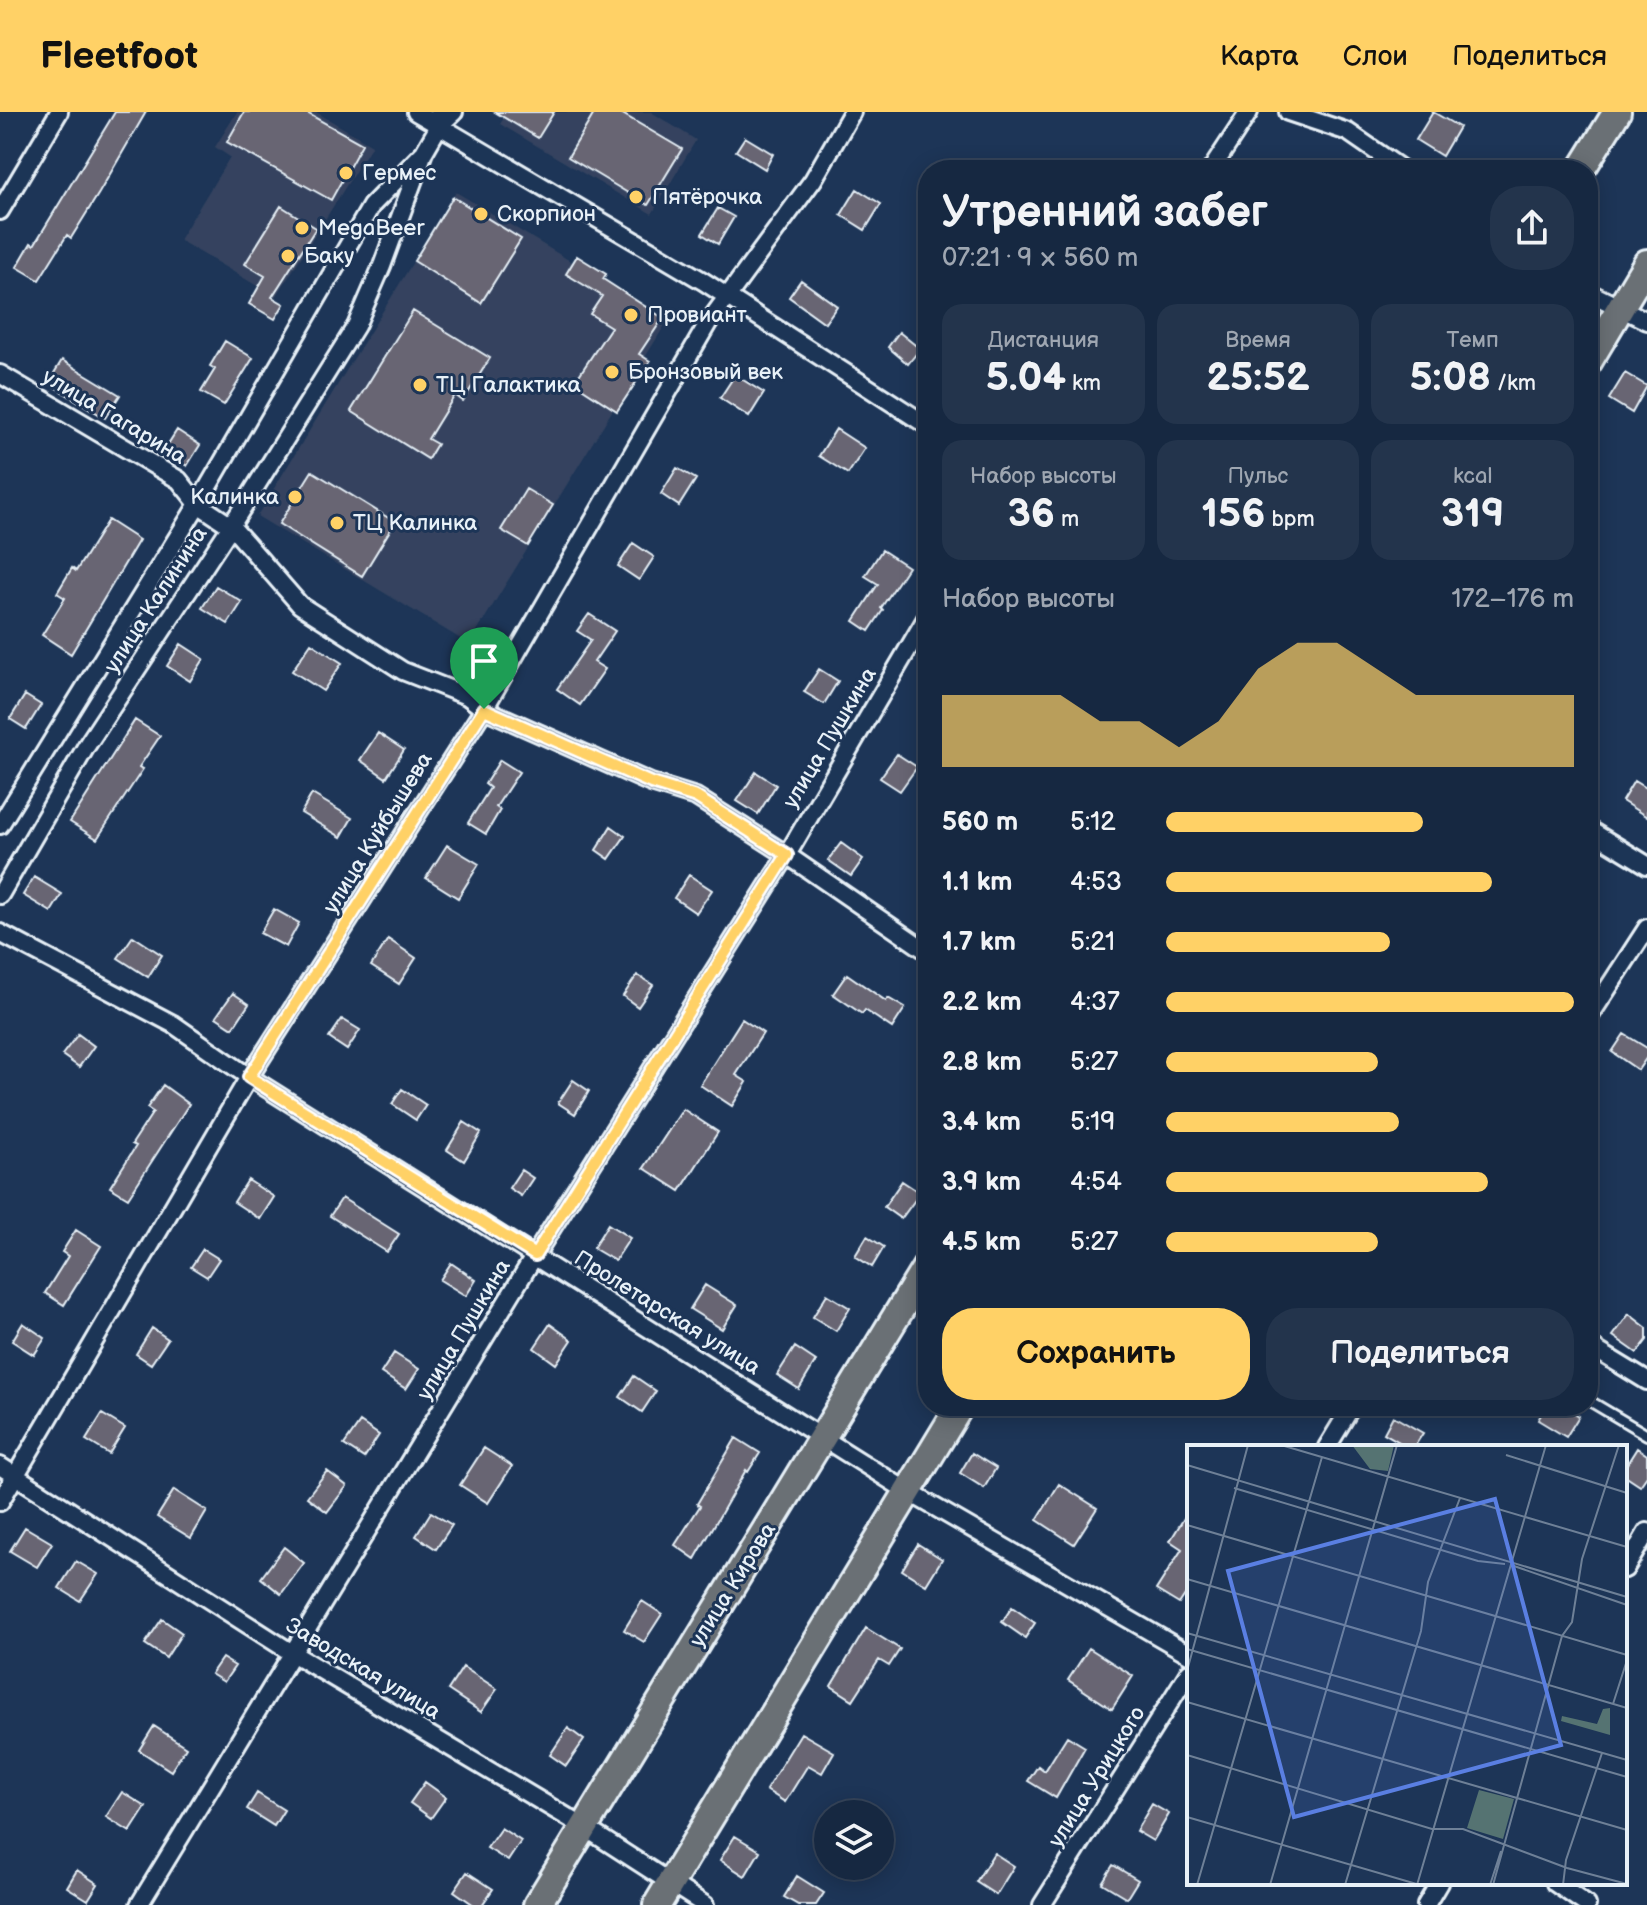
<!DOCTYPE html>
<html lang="ru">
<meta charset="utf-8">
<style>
body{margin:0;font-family:"Balsamiq Sans",sans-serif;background:#23344c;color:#f1f3f6;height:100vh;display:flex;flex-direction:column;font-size:30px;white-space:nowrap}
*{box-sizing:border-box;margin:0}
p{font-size:26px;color:#9ea6b1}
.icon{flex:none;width:44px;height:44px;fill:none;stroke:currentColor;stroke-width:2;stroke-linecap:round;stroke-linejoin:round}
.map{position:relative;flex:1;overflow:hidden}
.side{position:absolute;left:918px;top:48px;width:680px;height:1256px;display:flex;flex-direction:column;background:#162841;border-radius:32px;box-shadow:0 4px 20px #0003,0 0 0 2px #35445a}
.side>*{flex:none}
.tools{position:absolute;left:814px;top:1688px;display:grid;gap:16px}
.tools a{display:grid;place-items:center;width:80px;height:80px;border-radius:50%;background:#162841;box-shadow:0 4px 20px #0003,0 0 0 2px #35445a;font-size:40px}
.pin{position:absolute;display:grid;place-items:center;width:68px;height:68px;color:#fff;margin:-82px -34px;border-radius:50% 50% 50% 0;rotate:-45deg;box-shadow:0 0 8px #0007}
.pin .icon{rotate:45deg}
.round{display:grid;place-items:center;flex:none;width:84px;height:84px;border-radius:32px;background:#23344c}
.summary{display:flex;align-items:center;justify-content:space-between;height:136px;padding:0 24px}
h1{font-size:44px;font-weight:600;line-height:60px}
.metrics{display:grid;grid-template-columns:repeat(3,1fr);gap:12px;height:136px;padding:8px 24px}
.metrics div{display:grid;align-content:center;border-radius:20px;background:#23344c;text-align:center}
.metrics b{font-size:40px;font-weight:600}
.metrics small{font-size:22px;font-weight:400}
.metrics p{font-size:22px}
.chart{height:224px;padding:16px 24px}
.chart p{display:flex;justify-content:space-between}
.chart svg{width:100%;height:144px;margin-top:8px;fill:#ffd166;opacity:.7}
.button{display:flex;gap:16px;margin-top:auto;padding:16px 24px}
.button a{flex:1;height:92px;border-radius:32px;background:#ffd166;color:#111;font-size:32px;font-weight:600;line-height:92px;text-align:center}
.button a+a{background:#23344c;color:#f1f3f6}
ul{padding:0 24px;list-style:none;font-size:26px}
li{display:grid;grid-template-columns:128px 96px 1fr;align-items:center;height:60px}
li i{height:20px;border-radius:10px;background:#ffd166}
header{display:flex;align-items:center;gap:48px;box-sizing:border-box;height:112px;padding:0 40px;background:#ffd166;color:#111}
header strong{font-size:38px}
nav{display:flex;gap:44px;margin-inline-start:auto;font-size:28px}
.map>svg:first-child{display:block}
.built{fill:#34435f}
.building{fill:#686573;stroke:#e8f1f8;stroke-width:2}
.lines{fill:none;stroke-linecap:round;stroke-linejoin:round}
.service-casing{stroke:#e8f1f8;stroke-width:14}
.minor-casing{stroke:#e8f1f8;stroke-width:22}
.primary-casing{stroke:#e8f1f8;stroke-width:32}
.service{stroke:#1d3557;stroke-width:8}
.minor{stroke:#1d3557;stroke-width:16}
.primary{stroke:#6a7074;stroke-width:26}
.route-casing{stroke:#fff;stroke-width:16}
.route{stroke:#ffd166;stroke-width:10}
.poi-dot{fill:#ffd166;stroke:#1d3557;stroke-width:3}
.labels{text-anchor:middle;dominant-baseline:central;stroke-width:6;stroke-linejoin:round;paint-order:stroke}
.poi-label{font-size:22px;fill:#e8f1f8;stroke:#1d3557;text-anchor:start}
.street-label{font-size:22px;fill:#e8f1f8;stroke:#1d3557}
.inset-road{fill:none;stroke:#6e8097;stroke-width:2}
.view{fill:#5a7fe2;fill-opacity:0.15;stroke:#5a7fe2;stroke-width:4}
.inset-edge{fill:none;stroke:#e8f1f8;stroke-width:4}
</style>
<header>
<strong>Fleetfoot</strong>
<nav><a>Карта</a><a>Слои</a><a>Поделиться</a></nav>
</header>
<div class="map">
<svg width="1647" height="1793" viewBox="0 0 1647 1793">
<rect width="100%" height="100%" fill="#1d3557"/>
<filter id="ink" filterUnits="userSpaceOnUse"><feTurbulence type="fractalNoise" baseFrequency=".0125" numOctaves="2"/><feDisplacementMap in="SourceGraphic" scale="16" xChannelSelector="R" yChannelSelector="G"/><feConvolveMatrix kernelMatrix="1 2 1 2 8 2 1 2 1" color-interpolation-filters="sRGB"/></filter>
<g filter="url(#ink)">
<!-- built -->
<path class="built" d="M237 0H316L372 33 276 185 179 128 230 45 215 35Z
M508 0H651L696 28 652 102 500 12Z
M456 80 668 208 469 532 257 404Z"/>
<!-- building -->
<path class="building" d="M115 0H146L99 81 71 126 67 123 39 168 17 155 31 131 34 133Z
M244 0H305L362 32 331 88 227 30Z
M495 0H554L538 26Z
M595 0H619L682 37 648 93 568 45Z
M1433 0 1459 15 1442 44 1416 28Z
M745 25 773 42 765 57 736 39Z
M857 77 881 92 865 118 841 103Z
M453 85 521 127 481 191 414 149Z
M281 94 316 116 272 185 284 192 275 207 249 192 265 164 245 152Z
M718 96 734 105 718 132 702 122Z
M577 144 606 162 603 167 663 206 639 242 650 249 617 299 574 271 611 215 590 202 602 184 566 162Z
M801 168 837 194 825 211 789 185Z
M413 199 490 246 463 289 455 283 428 327 437 332 428 347 351 299Z
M899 220 920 237 908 252 888 235Z
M225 229 253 246 224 293 201 280 215 257 210 254Z
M62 248 120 283 105 306 48 271Z
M1625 261 1647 274 1632 301 1609 287Z
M735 263 764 281 749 305 720 286Z
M836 317 865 336 848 362 819 344Z
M177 318 200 333 187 354 163 340Z
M677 356 696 367 679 394 661 382Z
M312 359 395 410 362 464 279 412Z
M526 377 553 393 528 434 501 418Z
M108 408 139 428 71 542 42 523 65 486 57 481 72 456 76 459Z
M633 431 654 445 639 468 618 454Z
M882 438 908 455 881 496 883 498 869 519 854 509 878 472 865 464Z
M216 474 242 490 228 512 202 496Z
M589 502 615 519 594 550 605 557 580 593 557 577 591 528 577 519Z
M311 531 342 551 323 579 292 559Z
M181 532 204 547 190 569 167 554Z
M819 557 838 569 824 592 804 580Z
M25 583 41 593 26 617 10 607Z
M135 608 160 624 139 655 143 657 97 727 70 710Z
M378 621 404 638 386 666 360 648Z
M897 642 917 655 900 679 880 666Z
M500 648 519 660 496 695 500 698 486 722 468 711 490 676 485 672Z
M756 660 776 673 758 702 737 689Z
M1634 669 1647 677V705L1622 689Z
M312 682 352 706 341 725 301 701Z
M611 714 625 724 609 747 596 738Z
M841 731 863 747 851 764 828 748Z
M447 733 479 752 458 786 426 766Z
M689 763 712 778 696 801 674 786Z
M34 765 62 782 51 800 23 783Z
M274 797 299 811 286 835 260 821Z
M133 824 162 843 148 865 118 846Z
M388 827 416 846 399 872 371 854Z
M847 862 886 889 888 886 905 896 892 916 865 898 862 902 833 882Z
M637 863 653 873 638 895 623 884Z
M233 881 249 892 233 916 216 905Z
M342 907 360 918 347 938 329 926Z
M742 907 763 921 736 963 747 970 732 994 700 973Z
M78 922 94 934 79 955 62 943Z
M1624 922 1647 936V945L1638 958 1612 940Z
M573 968 589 979 575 1002 558 991Z
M163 973 189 992 128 1086 110 1075 136 1034 132 1032 153 1000 147 996Z
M402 977 426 993 416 1008 392 992Z
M683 997 718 1020 680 1079 644 1056Z
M464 1010 481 1021 464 1049 447 1038Z
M521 1058 533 1066 521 1084 509 1076Z
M248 1068 274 1085 260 1107 234 1090Z
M902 1069 920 1081 901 1107 884 1095Z
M342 1086 399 1122 387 1140 330 1104Z
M608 1112 630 1126 615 1149 593 1136Z
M76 1118 101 1134 64 1193 45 1181 68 1144 62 1140Z
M867 1124 884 1135 872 1155 855 1144Z
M203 1137 219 1147 207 1165 191 1155Z
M451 1151 476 1168 466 1184 440 1168Z
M705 1173 737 1193 722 1217 690 1197Z
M827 1182 850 1196 836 1219 813 1205Z
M1629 1202 1647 1216V1228L1637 1241 1613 1224Z
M23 1211 45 1226 34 1243 12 1229Z
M550 1212 572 1228 556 1252 534 1236Z
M152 1216 168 1227 151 1252 136 1242Z
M795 1235 816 1249 799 1277 777 1263Z
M394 1241 419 1257 406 1277 381 1261Z
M634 1264 656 1279 642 1300 620 1285Z
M1546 1294H1562L1579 1304 1566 1325 1538 1308Z
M102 1302 125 1316 109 1342 86 1328Z
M1393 1304 1423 1321 1414 1335H1408L1384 1321Z
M360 1310 379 1323 364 1346 344 1333Z
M736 1326 760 1341 748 1360 746 1358 695 1447 675 1433 700 1394 697 1392Z
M484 1336 512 1354 488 1391 460 1373Z
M1637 1336 1647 1343V1364L1640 1374 1625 1364V1355Z
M972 1341 996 1356 984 1376 960 1361Z
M327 1359 347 1374 327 1400 307 1385Z
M1059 1372 1097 1396 1074 1432 1037 1408Z
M174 1378 207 1399 191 1426 157 1405Z
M1189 1398V1477L1179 1492 1156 1478 1182 1437 1170 1429Z
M431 1400 452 1413 436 1437 416 1424Z
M25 1415 52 1431 37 1455 10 1439Z
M918 1432 942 1447 926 1473 902 1458Z
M284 1435 304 1451 281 1482 261 1466Z
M76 1449 98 1462 80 1489 59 1476Z
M642 1489 662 1502 644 1530 624 1518Z
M1012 1495 1035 1511 1025 1526 1002 1510Z
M162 1507 182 1521 166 1546 145 1532Z
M866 1516 900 1537 889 1554 879 1548 853 1588 831 1574Z
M1089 1536 1133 1564 1112 1597 1068 1568Z
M222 1546 235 1554 224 1570 211 1562Z
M463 1555 497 1577 481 1600 448 1578Z
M154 1614 186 1635 171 1659 139 1638Z
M568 1616 584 1628 566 1654 550 1643Z
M801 1621 834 1640 822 1661 808 1653 785 1690 766 1678Z
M1067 1624 1085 1635 1056 1686 1028 1669 1038 1654 1045 1659Z
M425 1670 446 1685 431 1706 410 1691Z
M122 1680 146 1695 130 1720 106 1705Z
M257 1681 284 1698 274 1714 247 1697Z
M1152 1692 1169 1702 1153 1729 1136 1719Z
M501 1716 521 1729 508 1749 487 1736Z
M735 1724 760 1739 745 1764 720 1748Z
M994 1741 1014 1754 996 1783 976 1770Z
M1113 1753 1138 1768 1127 1786 1102 1771Z
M77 1758 98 1772 88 1788 67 1775Z
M467 1760 493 1777 482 1793H474L454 1779Z
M797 1764 824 1781 816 1793H798L784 1785Z"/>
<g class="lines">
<!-- service casing -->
<g class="service-casing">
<path id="service" d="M1588 1288 1647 1323"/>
</g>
<!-- minor casing -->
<g class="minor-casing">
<path id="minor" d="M416 0 703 169 928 314
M1288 0 1348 20 1403 58
M439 14 454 0
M1211 58 1249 0
M0 99 59 0
M1588 180 1647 209
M0 262 179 368 198 392 231 414 300 493 403 559 467 584 484 597 651 671 696 685 787 743 928 840
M0 713 198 392 371 94 424 40 439 14V0
M1588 717 1647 753
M0 783 87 633 231 414 356 214 382 154 424 40
M0 821 173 912 249 965 907 1379 1189 1542
M1588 907 1647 816
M1588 1233 1647 1269
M1327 1335 1352 1294
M0 1354 292 1541 584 1715 705 1793
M0 1390 249 965 484 597 708 211 813 68 852 0
M1625 1457 1647 1420
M1555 1771 1587 1793
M139 1793 535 1143 787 743 928 503
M1042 1793 1189 1560
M1426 1793 1439 1771"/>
</g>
<!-- primary casing -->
<g class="primary-casing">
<path id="primary" d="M1581 58 1617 0
M1588 250 1647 151
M537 1793 928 1152
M657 1793 960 1294"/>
</g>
<!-- service -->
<use href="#service" class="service"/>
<!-- minor -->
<use href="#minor" class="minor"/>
<!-- primary -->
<use href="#primary" class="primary"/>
</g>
</g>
<g class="lines" filter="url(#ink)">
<!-- route casing -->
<g class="route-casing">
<path id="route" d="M484 597 651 671 696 685 787 743 535 1143 249 965Z"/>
</g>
<!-- route -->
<use href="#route" class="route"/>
</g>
<!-- markers -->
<g class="poi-dot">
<circle cx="346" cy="61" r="8"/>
<circle cx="636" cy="85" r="8"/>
<circle cx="481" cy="102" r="8"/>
<circle cx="302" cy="116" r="8"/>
<circle cx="288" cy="144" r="8"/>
<circle cx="631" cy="203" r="8"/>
<circle cx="612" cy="260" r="8"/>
<circle cx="420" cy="273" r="8"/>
<circle cx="295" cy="385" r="8"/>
<circle cx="337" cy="411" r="8"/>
</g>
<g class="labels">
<!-- poi labels -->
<g class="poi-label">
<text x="362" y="61">Гермес</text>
<text x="652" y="85">Пятёрочка</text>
<text x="497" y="102">Скорпион</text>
<text x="318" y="116">MegaBeer</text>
<text x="304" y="144">Баку</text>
<text x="647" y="203">Провиант</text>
<text x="628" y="260">Бронзовый век</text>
<text x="436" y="273">ТЦ Галактика</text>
<text x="279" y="385" text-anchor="end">Калинка</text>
<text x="353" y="411">ТЦ Калинка</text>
</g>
<!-- street labels -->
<g class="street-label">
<text transform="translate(114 305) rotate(31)">улица Гагарина</text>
<text transform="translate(156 488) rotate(-57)">улица Калинина</text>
<text transform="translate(830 626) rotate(-59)">улица Пушкина</text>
<text transform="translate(378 721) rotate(-58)">улица Куйбышева</text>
<text transform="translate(667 1201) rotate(32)">Пролетарская улица</text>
<text transform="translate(464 1218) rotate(-59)">улица Пушкина</text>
<text transform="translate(733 1473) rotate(-58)">улица Кирова</text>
<text transform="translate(363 1557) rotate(31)">Заводская улица</text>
<text transform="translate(1097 1665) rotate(-58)">улица Урицкого</text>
</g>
</g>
<!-- overview -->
<g transform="translate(1187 1333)">
<rect width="440" height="440" fill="#1d3557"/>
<path d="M165 0H207L201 26 183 24ZM423 263V290L374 276 375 271 410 279 416 264ZM292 345 327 354 316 394 280 383Z" fill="#557372"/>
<path class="inset-road" d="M94 0 440 102M319 10 440 48M0 20 440 152M47 43 291 116 318 119M0 80 440 210M324 120 440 160M0 134 440 263M0 188 440 315M0 204 440 332M0 226 61 0M0 257 440 385M426 259 440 215M0 310 245 384H276L380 423 440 439M0 372 233 440M10 440 135 12M83 440 210 0M158 440 234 186 241 137 273 53M230 440 359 0M303 440 314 406M306 440 375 191 385 177 395 114 432 0M376 440 379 415 415 308"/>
<path class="view" d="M308 54 374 300 107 372 41 126Z"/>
<rect width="440" height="440" class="inset-edge"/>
</g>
</svg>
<div class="tools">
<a><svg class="icon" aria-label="layers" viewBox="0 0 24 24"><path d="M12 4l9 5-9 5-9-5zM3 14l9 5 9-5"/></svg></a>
</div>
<div class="pin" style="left:484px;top:597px;background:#1e9e55"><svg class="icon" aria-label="arrive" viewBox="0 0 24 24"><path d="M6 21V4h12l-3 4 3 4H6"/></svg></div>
<section class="side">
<div class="summary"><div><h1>Утренний забег</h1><p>07:21 · 9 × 560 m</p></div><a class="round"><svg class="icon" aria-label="share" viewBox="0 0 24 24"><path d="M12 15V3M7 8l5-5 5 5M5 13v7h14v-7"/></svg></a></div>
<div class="metrics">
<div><p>Дистанция</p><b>5.04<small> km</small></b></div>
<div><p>Время</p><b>25:52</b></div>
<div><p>Темп</p><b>5:08<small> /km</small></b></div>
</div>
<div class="metrics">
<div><p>Набор высоты</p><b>36<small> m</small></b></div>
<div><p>Пульс</p><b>156<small> bpm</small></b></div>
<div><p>kcal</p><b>319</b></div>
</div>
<div class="chart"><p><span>Набор высоты</span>172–176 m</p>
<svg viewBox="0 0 160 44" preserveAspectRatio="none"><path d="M0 44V22L10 22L20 22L30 22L40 30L50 30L60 38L70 30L80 14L90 6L100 6L110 14L120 22L130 22L140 22L150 22L160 22V44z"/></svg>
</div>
<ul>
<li><b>560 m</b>5:12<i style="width:63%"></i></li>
<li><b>1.1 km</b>4:53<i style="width:80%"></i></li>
<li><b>1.7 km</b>5:21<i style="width:55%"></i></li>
<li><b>2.2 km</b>4:37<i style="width:100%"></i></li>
<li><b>2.8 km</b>5:27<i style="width:52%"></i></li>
<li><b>3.4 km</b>5:19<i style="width:57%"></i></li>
<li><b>3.9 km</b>4:54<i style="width:79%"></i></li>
<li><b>4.5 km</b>5:27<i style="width:52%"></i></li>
</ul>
<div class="button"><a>Сохранить</a><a>Поделиться</a></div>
</section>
</div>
